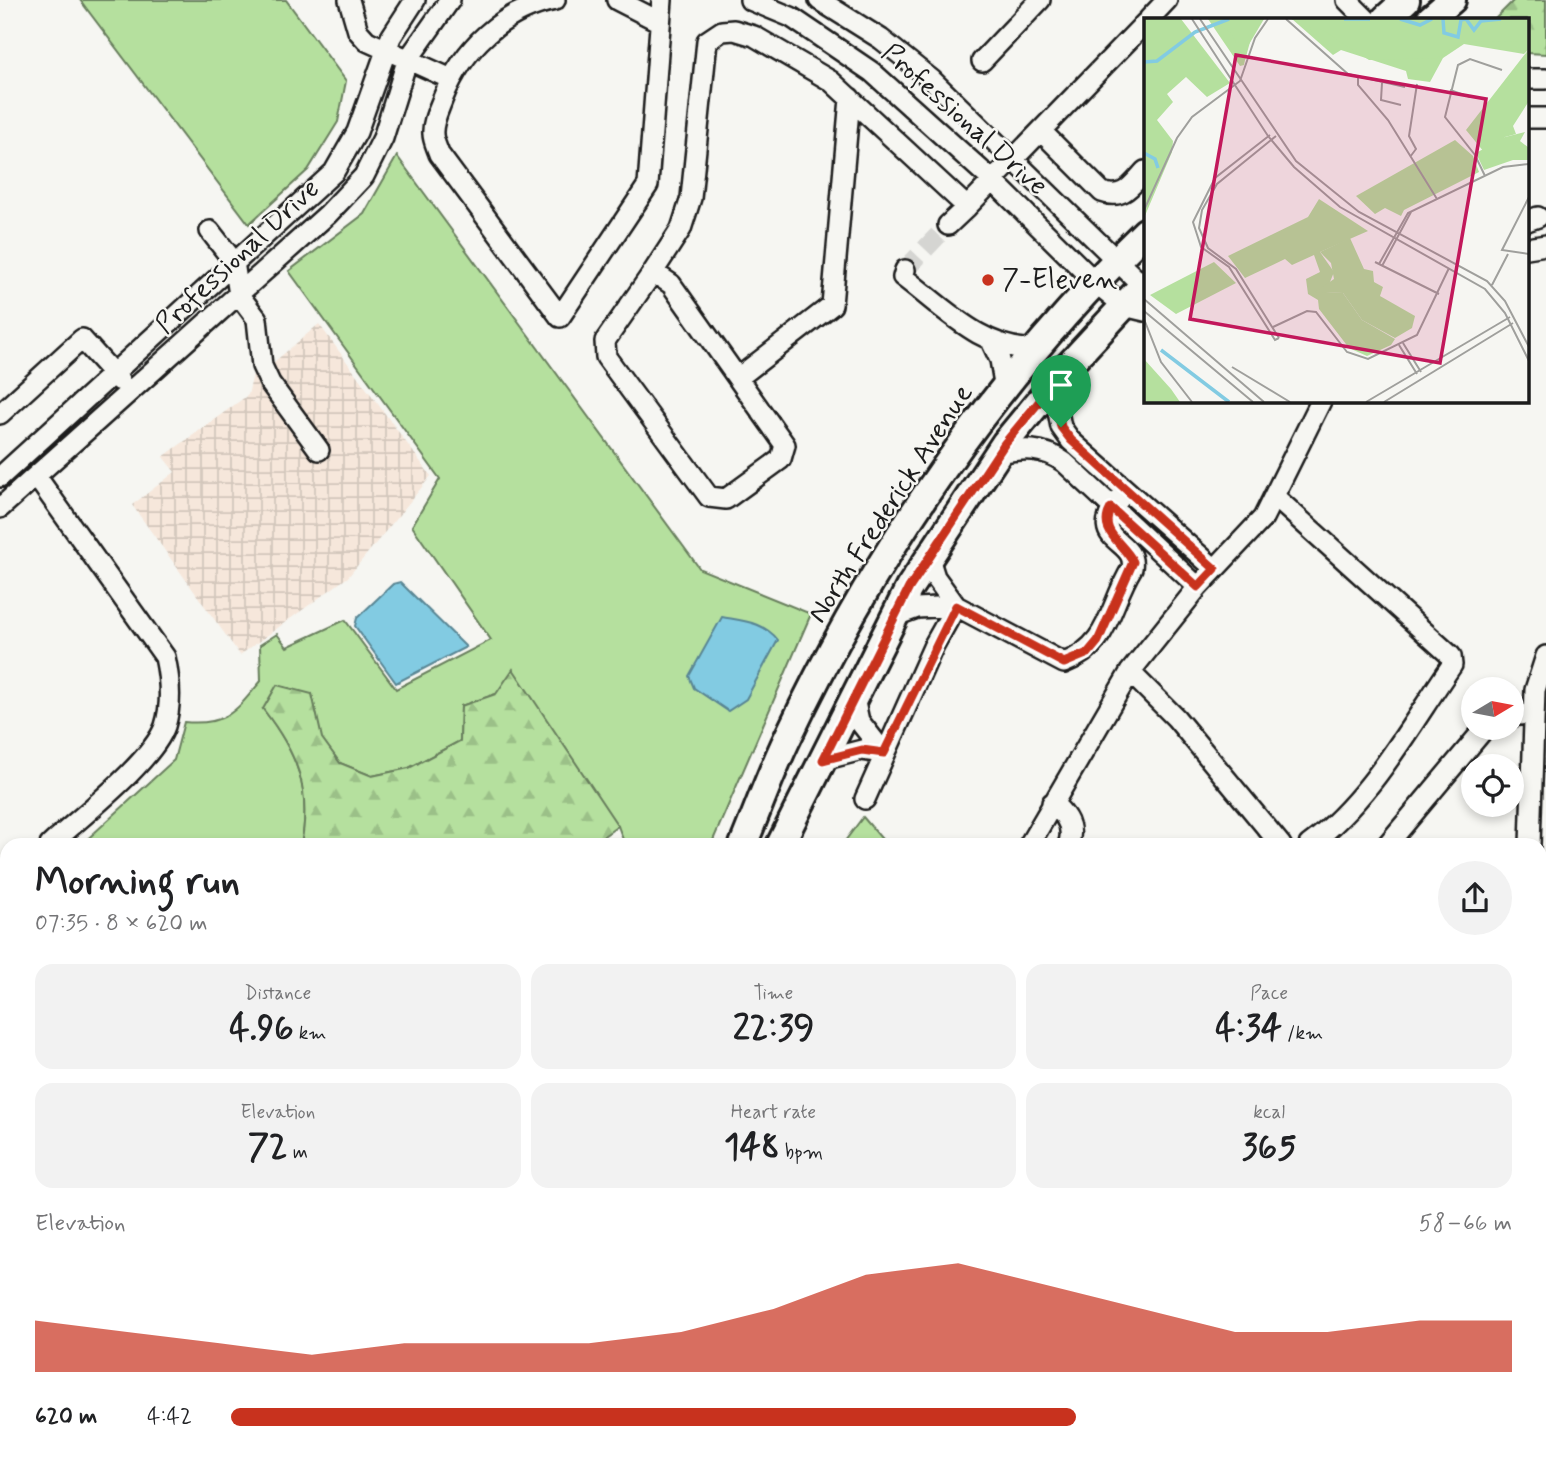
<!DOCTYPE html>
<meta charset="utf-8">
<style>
body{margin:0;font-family:Mynerve,sans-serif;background:#f2f2f2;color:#202124;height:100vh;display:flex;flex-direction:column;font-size:26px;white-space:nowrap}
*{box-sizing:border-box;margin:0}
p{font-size:23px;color:#757577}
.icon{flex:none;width:38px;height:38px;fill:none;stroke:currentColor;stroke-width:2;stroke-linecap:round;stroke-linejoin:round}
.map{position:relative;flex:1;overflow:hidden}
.drawer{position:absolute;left:0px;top:838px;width:1547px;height:621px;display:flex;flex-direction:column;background:#fff;border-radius:21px 21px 0 0;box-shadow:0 4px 10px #0003}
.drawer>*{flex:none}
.needle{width:46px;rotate:80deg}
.controls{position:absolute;left:1461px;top:677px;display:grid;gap:14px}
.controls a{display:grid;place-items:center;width:63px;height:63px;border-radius:50%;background:#fff;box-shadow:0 4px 10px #0003;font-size:35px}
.pin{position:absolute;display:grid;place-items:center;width:60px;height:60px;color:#fff;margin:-72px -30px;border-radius:50% 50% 50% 0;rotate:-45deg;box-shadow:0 0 7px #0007}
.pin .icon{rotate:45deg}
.round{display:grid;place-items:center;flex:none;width:74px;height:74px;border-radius:37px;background:#f2f2f2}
.overview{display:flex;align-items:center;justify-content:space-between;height:119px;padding:0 35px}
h1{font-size:38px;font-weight:800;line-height:52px}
.figures{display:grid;grid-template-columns:repeat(3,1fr);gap:10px;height:119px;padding:7px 35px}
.figures div{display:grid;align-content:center;border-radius:18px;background:#f2f2f2;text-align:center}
.figures b{font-size:35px;font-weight:800}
.figures small{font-size:19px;font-weight:400}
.figures p{font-size:19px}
.chart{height:196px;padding:14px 35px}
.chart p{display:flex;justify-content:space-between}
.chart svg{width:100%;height:126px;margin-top:7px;fill:#c8321e;opacity:.7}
ul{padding:0 35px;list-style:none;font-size:23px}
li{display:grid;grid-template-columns:112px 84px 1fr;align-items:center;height:52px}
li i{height:18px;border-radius:9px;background:#c8321e}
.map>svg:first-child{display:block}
.built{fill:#f6e7db}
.industrial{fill:url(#industrial-grid)}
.green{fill:#b5e09e;stroke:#687e5d;stroke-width:2}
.forest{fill:url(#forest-firs);stroke:#687e5d;stroke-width:2}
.water{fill:#82cbe2;stroke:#598593;stroke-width:2}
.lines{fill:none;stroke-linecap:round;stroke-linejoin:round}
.minor-tunnel{stroke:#d5d5d2;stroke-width:19;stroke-dasharray:19 10;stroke-linecap:butt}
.minor-casing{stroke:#1c1c1c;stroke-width:24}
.major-casing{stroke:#1c1c1c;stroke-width:32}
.minor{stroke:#f6f6f2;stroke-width:19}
.major{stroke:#f6f6f2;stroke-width:26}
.route-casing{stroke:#fff;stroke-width:14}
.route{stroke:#c8321e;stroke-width:9}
.poi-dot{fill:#c8321e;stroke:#f6f6f2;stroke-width:2.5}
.labels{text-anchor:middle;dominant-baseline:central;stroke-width:5;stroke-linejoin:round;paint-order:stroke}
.street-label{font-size:28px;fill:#1c1c1c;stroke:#f6f6f2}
.poi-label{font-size:28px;fill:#1c1c1c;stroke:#f6f6f2;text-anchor:start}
.inset-river{fill:none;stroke:#82cbe2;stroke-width:3.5}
.inset-road{fill:none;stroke:#9f9f9c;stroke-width:2}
.view{fill:#c2185b;fill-opacity:0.15;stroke:#c2185b;stroke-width:3.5}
.inset-edge{fill:none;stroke:#1c1c1c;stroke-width:3.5}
</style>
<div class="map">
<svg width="1546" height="1459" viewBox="0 0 1546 1459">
<defs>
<pattern id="industrial-grid" width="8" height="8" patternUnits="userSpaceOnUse" patternTransform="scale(1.75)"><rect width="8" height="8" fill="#f6e7db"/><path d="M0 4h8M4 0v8" fill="none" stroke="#d2c6bb"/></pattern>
<pattern id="forest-firs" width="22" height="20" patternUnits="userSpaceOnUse" patternTransform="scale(1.75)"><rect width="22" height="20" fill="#b5e09e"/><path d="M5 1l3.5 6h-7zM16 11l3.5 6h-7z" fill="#9bc088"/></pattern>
</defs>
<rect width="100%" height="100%" fill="#f6f6f2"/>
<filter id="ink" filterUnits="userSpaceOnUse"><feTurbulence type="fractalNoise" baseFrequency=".0143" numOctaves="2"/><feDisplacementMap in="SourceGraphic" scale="14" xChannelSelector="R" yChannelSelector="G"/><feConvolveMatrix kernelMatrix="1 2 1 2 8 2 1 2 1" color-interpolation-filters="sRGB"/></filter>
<g filter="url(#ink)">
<!-- built -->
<path class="built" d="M0 1090 7 1100V1391L0 1383Z
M617 1452H1028L1033 1459H614Z
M61 1453H524L522 1459H66Z"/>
<!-- industrial -->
<path class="industrial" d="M319 324 431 476 348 577 240 655 132 505 175 472 163 457 248 395 253 374 268 361 274 362Z"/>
<!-- green -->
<path class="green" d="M80 0H286L346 81 338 122 308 170 249 224Z
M397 156 700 569 811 614 711 845H625L618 826 496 694 461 706 460 741 409 768 372 776 340 763 321 738 312 694 263 709C297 753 312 790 301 845H81L174 760 184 722C226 726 236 711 261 681L260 645 277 634 287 647 345 620 396 689 491 640 412 526 440 479 289 271 364 214Z
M863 817 887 845H842Z
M7 911V1097L0 1087V920Z
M1282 1452H1492L1505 1459H1276Z
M1090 1453H1185L1174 1459H1095Z"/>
<!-- forest -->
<path class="forest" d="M1514 0H1546V54L1527 53V19H1495Z
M513 669 618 826 591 845H301C312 789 297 753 263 709L277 685 312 694 322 738 340 763 372 776 409 768 460 741 461 706 496 694Z"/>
<!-- water -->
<path class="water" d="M400 582 466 647 396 683 355 626 357 618 393 584Z
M722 617C743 621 764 622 778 640L746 699 728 711 694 688 689 676Z"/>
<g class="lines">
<!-- minor-tunnel -->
<path class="minor-tunnel" d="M905 270 948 225"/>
<!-- minor casing -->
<g class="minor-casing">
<path id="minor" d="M349 0 358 31 367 41 451 79
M555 0C502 11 463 48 443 98 439 109 432 122 433 134 433 140 437 148 439 154L560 317 648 185 662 0
M617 0 660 22
M750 0 791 17 872 72 993 181 1096 283 1124 306 1145 311
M819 0 881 39 932 80 1145 288
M1347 0 1366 19
M1149 19 1167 0
M982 61 1040 0
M1527 79H1546
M1527 118H1546
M1042 132 1102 192C1123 200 1131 186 1145 171
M1527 221 1538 217
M948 225 967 207
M210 231 234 262 239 295 257 319 262 366 270 383 319 450
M1527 248 1546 245
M905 270 903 277C943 307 984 352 1037 349
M653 272 605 341 606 357 709 497 726 499 781 459 785 445 671 284 653 272 681 229 691 198 707 41 722 31 734 30 754 36 831 81 967 207 1145 23
M992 343 1000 360 1005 389
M738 378 832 305 850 98
M1053 385 1061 427 1071 441 1215 569
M0 414 82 339 120 381
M999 453C1024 448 1042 447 1064 462L1198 587
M36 476 165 657C170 680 172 704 165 726 153 761 79 818 50 845
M0 477 334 172 357 132 391 37 415 0
M1275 497 1451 656 1452 665C1409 727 1371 799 1309 845
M0 508 328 214 364 176 383 138 407 61 450 0
M929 558 935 577 956 606
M895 616 917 608 956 606
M1130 672 1176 718 1281 845
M854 698 859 721 884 753
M1512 716 1533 713
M823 760 862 750 884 753
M865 799 934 645 956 606 1064 663C1111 645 1108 607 1132 568 1138 536 1078 544 1126 491
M1052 803C1066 814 1075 828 1068 845
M1029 845 1130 672 1198 587 1263 518 1321 401
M1387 845 1485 728
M1530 845 1535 690 1546 656
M0 891 7 885
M1540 1019 1546 1020
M1540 1054H1546
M0 1118 7 1129
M1540 1245H1546
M0 1268 7 1262
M0 1304 7 1297
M1540 1365 1546 1355
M481 1452 486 1459
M639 1452 646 1459
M836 1452 840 1459
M1052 1452 1057 1459
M367 1459 369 1452
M404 1459 406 1452
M660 1459 662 1452
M894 1459 903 1452
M1205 1459 1214 1452"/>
</g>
<!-- major casing -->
<g class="major-casing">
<path id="major" d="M1385 19 1406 0
M1430 19 1452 0
M743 845C758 809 771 772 788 737 876 551 997 375 1145 232
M780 845 909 588 1005 443 1070 364 1145 283
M0 1427 7 1435
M22 1452 28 1459
M548 1459 550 1452
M593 1459 595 1452"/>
</g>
<!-- minor -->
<use href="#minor" class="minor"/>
<!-- major -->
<use href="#major" class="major"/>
</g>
</g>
<g class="lines" filter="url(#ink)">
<!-- route casing -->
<g class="route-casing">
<path id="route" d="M1053 385 1061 427 1071 440 1215 569 1198 587 1111 508C1097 532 1124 543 1133 562L1098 641 1088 653 1064 663 956 606 884 753 862 750 823 760 909 588 1005 443Z"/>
</g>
<!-- route -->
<use href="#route" class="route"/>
</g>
<!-- markers -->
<circle class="poi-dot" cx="988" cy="280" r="7"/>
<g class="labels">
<!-- street labels -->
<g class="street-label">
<text transform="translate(964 120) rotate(42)">Professional Drive</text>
<text transform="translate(238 257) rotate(-43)">Professional Drive</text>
<text transform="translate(891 504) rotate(-57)">North Frederick Avenue</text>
</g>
<!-- poi labels -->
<g class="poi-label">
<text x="1002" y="280">7-Eleven</text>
</g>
</g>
<!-- overview -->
<g transform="translate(1144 18)">
<rect width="385" height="385" fill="#f6f6f2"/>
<path d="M385 31V83L369 108 372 116 361 119 340 144V134L322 112ZM311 122 329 138 335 154 260 192 257 198 241 190 231 196 212 178ZM175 181 224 213 176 234 190 254 182 274 199 275 218 302 251 321 247 327 223 338 205 330 175 291 174 282 164 276 162 261 176 254 170 237 148 247 141 241 101 260 84 238 164 199ZM70 244 92 265 32 296 6 277Z" fill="#b5e09e"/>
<path d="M64 1H120L104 28 100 47 96 48ZM148 1H385V31L380 36 320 26 299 40 286 64 264 61 262 53 197 32 189 37ZM206 220 220 251 229 253 230 264 239 269 236 278 271 298 268 310 251 320 218 302 199 275 171 274 190 261 187 245 176 234ZM0 341 27 371 36 384H0Z" fill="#b5e09e"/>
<path d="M0 1H37L86 65 63 79 42 59 23 76 29 84 13 102 29 123 28 134 0 200ZM66 1H119L108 17 101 42 87 15ZM147 1H385V23L318 24 293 40 225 42 177 11 168 14 165 7ZM381 114 376 123 385 130V142H369L340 152 332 135 361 119Z" fill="#b5e09e"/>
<path class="inset-river" d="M200 1H226M256 1 276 7 288 1M299 1 300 15 314 19 317 2 322 1 330 12 337 3 357 1M0 44 13 43 51 14 85 1M0 135 11 141 14 150M17 332 85 384"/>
<path class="inset-road" d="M48 1 124 118 150 149 196 189 341 271 361 295 385 343M56 1 152 143 215 194 343 263 361 283 385 329M142 1 204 56 261 69M214 60V67L244 102 293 181M238 65 237 82 257 87M306 72 326 79M126 117 71 160 49 204 57 229 85 249 131 322 135 320M132 118 73 166 58 192 55 210 64 230 92 251 135 320M266 139 272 131 265 118 273 66M341 158 331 137 301 99 314 47 326 41 358 52M385 179 358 232 385 236M0 192 33 120 48 99 96 63 111 20 124 1M231 244 295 276M235 246 264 195 359 149 385 146M238 248 267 194M348 267 364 236M0 281 120 384M0 293 109 384M0 301 17 344 48 384M129 309 163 293 172 294 203 334 224 341 273 317 305 250M259 325 277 354M255 327 273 356M88 349 146 384M222 384 366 299M240 384 369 305"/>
<path class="view" d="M92 37 342 81 296 345 46 301Z"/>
<rect width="385" height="385" class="inset-edge"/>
</g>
</svg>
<div class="controls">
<a><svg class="needle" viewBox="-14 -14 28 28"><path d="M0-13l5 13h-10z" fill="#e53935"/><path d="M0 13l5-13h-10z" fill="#757577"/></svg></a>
<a><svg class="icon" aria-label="locate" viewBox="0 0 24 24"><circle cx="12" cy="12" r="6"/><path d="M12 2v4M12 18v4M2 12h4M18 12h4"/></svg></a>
</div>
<div class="pin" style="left:1061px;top:427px;background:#1e9e55"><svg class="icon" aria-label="arrive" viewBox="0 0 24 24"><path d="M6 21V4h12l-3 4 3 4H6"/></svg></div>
<section class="drawer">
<div class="overview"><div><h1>Morning run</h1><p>07:35 · 8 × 620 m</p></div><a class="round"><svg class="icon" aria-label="share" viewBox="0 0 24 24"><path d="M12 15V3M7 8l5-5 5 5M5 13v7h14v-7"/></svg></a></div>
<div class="figures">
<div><p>Distance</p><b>4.96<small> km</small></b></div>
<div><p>Time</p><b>22:39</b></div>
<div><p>Pace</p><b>4:34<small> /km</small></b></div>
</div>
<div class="figures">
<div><p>Elevation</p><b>72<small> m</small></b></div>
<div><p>Heart rate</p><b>148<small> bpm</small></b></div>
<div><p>kcal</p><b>365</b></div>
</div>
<div class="chart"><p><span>Elevation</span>58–66 m</p>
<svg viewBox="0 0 160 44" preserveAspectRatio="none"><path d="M0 44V26L10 30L20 34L30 38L40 34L50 34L60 34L70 30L80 22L90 10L100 6L110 14L120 22L130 30L140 30L150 26L160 26V44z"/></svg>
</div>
<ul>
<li><b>620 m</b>4:42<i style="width:66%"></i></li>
</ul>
</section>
</div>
